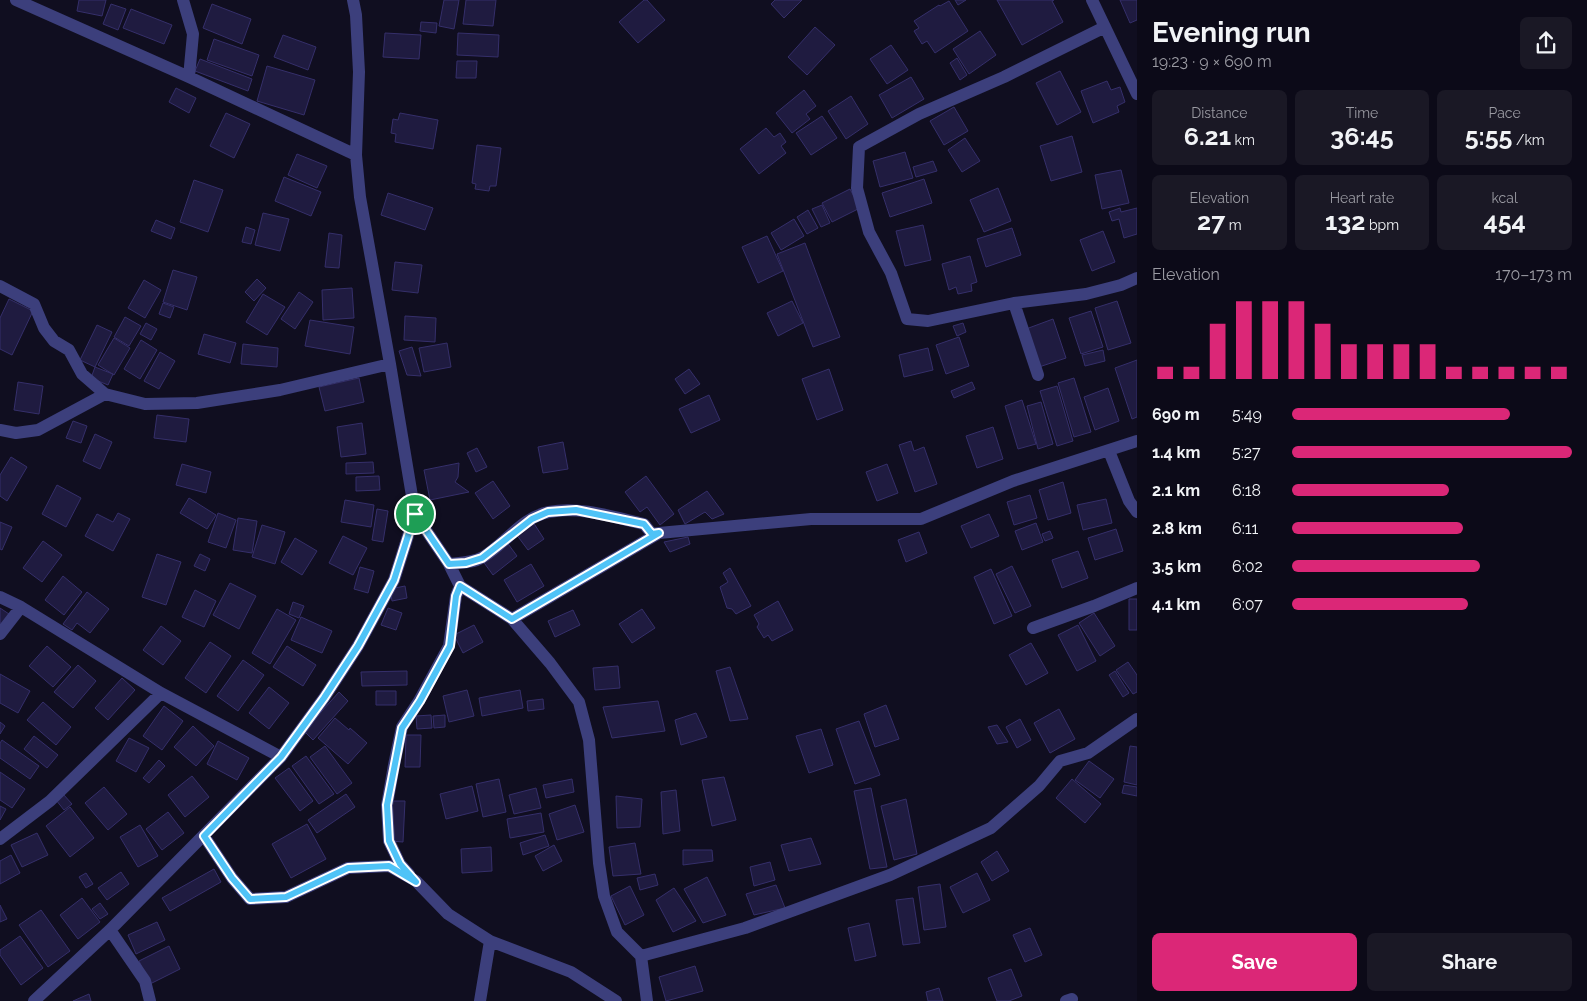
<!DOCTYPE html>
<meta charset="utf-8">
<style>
body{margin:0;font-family:Raleway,sans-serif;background:#1a1825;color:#f1f3f6;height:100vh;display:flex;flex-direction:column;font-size:19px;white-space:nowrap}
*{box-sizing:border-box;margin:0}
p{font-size:16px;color:#9a9aa2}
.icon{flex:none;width:28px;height:28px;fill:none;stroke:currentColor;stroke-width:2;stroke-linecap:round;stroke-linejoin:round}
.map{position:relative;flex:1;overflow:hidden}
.panel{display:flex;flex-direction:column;background:#0c0a18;width:450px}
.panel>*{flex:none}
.pin{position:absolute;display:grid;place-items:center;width:42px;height:42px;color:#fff;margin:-21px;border:2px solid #fff;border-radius:50%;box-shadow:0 1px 5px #0007}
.round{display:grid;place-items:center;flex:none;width:52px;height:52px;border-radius:8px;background:#1a1825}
.head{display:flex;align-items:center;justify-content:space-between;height:85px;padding:0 15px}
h1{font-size:28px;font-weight:700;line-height:38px}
.metrics{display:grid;grid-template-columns:repeat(3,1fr);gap:8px;height:85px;padding:5px 15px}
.metrics div{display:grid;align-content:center;border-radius:8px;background:#1a1825;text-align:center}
.metrics b{font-size:25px;font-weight:700}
.metrics small{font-size:14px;font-weight:400}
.metrics p{font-size:14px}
.chart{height:140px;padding:10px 15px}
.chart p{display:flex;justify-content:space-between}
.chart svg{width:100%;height:90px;margin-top:5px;stroke:#db2777;stroke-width:6}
.button{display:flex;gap:10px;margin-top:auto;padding:10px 15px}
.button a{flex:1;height:58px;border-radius:8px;background:#db2777;color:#fff;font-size:20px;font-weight:700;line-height:58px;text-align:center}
.button a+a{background:#1a1825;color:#f1f3f6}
ul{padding:0 15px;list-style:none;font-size:16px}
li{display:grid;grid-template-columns:80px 60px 1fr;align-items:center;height:38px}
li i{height:12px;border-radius:6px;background:#db2777}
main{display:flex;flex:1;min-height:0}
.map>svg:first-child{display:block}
.building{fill:#1f1b40;stroke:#352f6a}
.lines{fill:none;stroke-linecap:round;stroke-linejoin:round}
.minor{stroke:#3c3f7c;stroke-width:12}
.route-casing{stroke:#fff;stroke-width:10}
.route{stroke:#4fc3f7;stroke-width:6}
</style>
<main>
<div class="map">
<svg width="1137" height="1001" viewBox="0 0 1137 1001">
<rect width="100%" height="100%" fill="#100e20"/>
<!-- building -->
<path class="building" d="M79 0H106L102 16 77 11Z
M444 0H459L454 29 439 26Z
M466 0H496L493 26 463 24Z
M644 0H647L665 20 638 43 619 22Z
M775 0H802L784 18 771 4Z
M955 0H966L958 5Z
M997 0H1054L1052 1 1063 22 1022 45Z
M1120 0H1137V20L1130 23Z
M949 1 968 31 935 53 927 41 922 44 914 31 919 28 914 21 939 5 940 6Z
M111 4 126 9 118 30 103 24Z
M212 4 251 19 242 44 203 28Z
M131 9 172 25 164 44 123 28Z
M421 22 437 23 436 33 420 31Z
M815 27 835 45 807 75 788 57Z
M980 31 996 55 969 74 953 49Z
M385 33 421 35 419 59 383 57Z
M458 33 499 35 498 57 457 55Z
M283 35 316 47 308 70 274 57Z
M214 39 259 55 252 76 207 60Z
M891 45 908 70 887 84 870 59Z
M957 58 967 75 960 80 950 63Z
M200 59 252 79 248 91 195 71Z
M457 61H477L476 78H456Z
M267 66 315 80 304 115 257 101Z
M1060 71 1081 112 1057 125 1036 83Z
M911 77 924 99 892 118 879 95Z
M1107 81 1111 90 1120 87 1125 102 1117 106 1119 112 1093 123 1081 91Z
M176 88 196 98 189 113 169 102Z
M804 90 816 106 806 114 810 119 792 133 776 113Z
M851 96 868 124 846 139 828 111Z
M954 107 968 131 944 145 930 121Z
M226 113 250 124 234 158 210 146Z
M400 113 438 120 433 149 395 142 396 134 391 133 393 119 398 120Z
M822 116 837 138 811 155 796 133Z
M766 128 774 137 780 133 786 142 781 146 786 153 759 174 740 149Z
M1072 136 1082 172 1051 181 1040 146Z
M965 138 980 161 962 172 948 150Z
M477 145 501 148 496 186H490L489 191 475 189 476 184 472 183Z
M905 152 913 178 880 187 873 161Z
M297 154 327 166 317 188 288 175Z
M933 161 937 171 916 177 913 167Z
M1121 170 1129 203 1102 209 1095 175Z
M284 177 321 192 311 216 275 201Z
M924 179 932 203 890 217 882 193Z
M194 180 223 190 208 232 180 222Z
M998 188 1011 221 984 232 970 200Z
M850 189 860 208 832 222 822 203Z
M388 193 433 208 425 230 381 215Z
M822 205 830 223 821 227 812 209Z
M1120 208 1121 212 1137 208V234L1124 238 1119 219 1112 221 1109 212Z
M808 210 818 228 807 234 797 217Z
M263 213 289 219 280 251 255 245Z
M794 219 804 236 781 250 771 233Z
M156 220 175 228 171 239 151 231Z
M923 225 931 260 905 266 896 231Z
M246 227 255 230 251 244 242 242Z
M1012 228 1021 255 986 267 977 239Z
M1103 231 1115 262 1092 271 1080 240Z
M329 233 342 235 339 268 325 267Z
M767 236 783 271 758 283 742 247Z
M805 243 840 337 813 347 777 254Z
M970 256 977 282 971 284 972 291 958 294 956 287 949 290 942 264Z
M395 262 422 265 418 293 392 290Z
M173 270 197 277 187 310 163 302Z
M257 279 266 288 254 301 245 292Z
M144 280 161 290 145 318 128 308Z
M352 288 354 318 323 320 322 290Z
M299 292 313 302 295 329 281 319Z
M263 294 285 307 267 335 246 322Z
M9 299 33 311 12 355 0 349V318Z
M792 301 803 323 778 336 767 313Z
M1117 301 1131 343 1108 350 1095 308Z
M163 303 174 307 170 318 159 314Z
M1091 311 1103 347 1081 354 1069 318Z
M405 316 436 318 435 342 404 340Z
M125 317 141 326 129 346 114 337Z
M1053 319 1066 358 1039 367 1026 329Z
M310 320 354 327 350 354 305 346Z
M146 323 157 329 151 340 140 334Z
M963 323 966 332 957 336 953 326Z
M97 325 112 332 95 367 80 360Z
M204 334 236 343 230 363 198 354Z
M959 337 969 366 946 374 936 345Z
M114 338 130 348 114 375 98 365Z
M141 340 157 350 140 379 124 369Z
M447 343 451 367 424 372 419 348Z
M243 344 278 348 277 367 241 364Z
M412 347 421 376 407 375 399 351Z
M928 348 933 370 904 377 899 355Z
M1103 350 1105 361 1085 366 1082 355Z
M160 352 175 361 159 389 144 381Z
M1137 360V417L1132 419 1115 368Z
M95 367 113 374 108 385 91 378Z
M689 369 700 384 685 394 675 379Z
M829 369 843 410 817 420 802 379Z
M359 378 364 402 325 411 319 387Z
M1074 378 1091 432 1074 437 1058 383Z
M18 382 43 386 39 414 14 410Z
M972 382 975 389 954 398 951 391Z
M1057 386 1073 441 1057 446 1040 391Z
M1108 388 1119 421 1095 430 1084 397Z
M709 395 720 420 691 433 679 409Z
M1022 400 1036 444 1018 449 1005 406Z
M1041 402 1053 444 1038 449 1027 406Z
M157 415 189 419 186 442 154 438Z
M73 421 87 426 81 443 66 438Z
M362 423 366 454 341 457 337 427Z
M993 427 1003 459 977 468 966 436Z
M95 434 112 442 100 469 83 461Z
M911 441 914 451 924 447 937 484 915 492 899 445Z
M563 442 568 469 543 473 538 447Z
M477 448 487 467 476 472 467 453Z
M11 457 27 467 7 501 0 496V475Z
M373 462 374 473 346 474V463Z
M459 463 458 477 455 482 469 492 430 500 424 470Z
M182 464 211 472 206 493 176 485Z
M887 464 898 493 877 501 866 472Z
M379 476 380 490 356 491V477Z
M646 476 674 514 660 525 647 507 640 512 625 492Z
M493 481 510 506 493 519 475 493Z
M1063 482 1071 513 1048 520 1039 490Z
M57 485 81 498 66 527 42 514Z
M707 491 724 514 712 519 705 512 685 524 678 510Z
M1030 495 1037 518 1014 525 1007 502Z
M189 498 216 515 207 529 180 513Z
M1106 499 1112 523 1083 530 1077 505Z
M345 500 374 505 371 527 341 522Z
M377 509 388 511 383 542 372 540Z
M118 513 130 519 113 551 85 536 97 514 113 522Z
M218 513 236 520 226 548 208 542Z
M989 514 999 536 971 548 961 526Z
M238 518 257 521 252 553 233 550Z
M0 522 12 527 2 550 0 549Z
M533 522 544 539 528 550 516 534Z
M1036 523 1043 542 1022 550 1015 531Z
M262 525 285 532 275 564 252 557Z
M1116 529 1123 551 1095 560 1088 538Z
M1050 531 1053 538 1045 541 1042 534Z
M919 532 927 553 906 562 898 540Z
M343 536 367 548 353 575 329 563Z
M688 537 690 544 670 552 664 542Z
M295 538 317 551 302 575 281 562Z
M43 541 62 555 42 582 23 568Z
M506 541 517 556 493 575 482 560Z
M1078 551 1088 578 1062 588 1052 560Z
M157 554 181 562 166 605 142 597Z
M200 554 210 559 205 571 194 566Z
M531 564 544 586 517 602 504 580Z
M1012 566 1031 606 1015 613 996 574Z
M360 567 374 571 368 593 354 589Z
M730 568 751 606 736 614 732 609 727 608 720 587 728 582 723 573Z
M991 569 1012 616 994 624 974 577Z
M63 576 82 592 64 615 45 600Z
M230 583 256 596 239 629 213 615Z
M405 586 407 598 392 601 390 589Z
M195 590 216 601 204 627 182 617Z
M87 592 109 609 90 633 77 623 72 630 63 624Z
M1129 599H1137V630H1129Z
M778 601 793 630 772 641 768 635 764 638 757 627 759 624 754 615Z
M293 602 304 606 299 618 289 614Z
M0 608 9 614 2 624 0 623Z
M388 608 402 613 396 630 381 625Z
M277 609 296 620 270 664 252 653Z
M642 609 655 628 632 643 619 624Z
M573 610 580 625 555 637 548 621Z
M1094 613 1115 646 1100 656 1079 623Z
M301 617 332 631 322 653 291 640Z
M474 625 483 642 463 653 454 635Z
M1078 625 1096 661 1077 671 1058 635Z
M161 626 181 641 163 665 143 650Z
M210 642 231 656 206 693 185 678Z
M1031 643 1048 673 1026 685 1009 655Z
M47 646 71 667 53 687 29 666Z
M287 646 316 665 303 686 273 667Z
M243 660 264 675 238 711 217 696Z
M1128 662 1137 675V692L1133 694 1116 670Z
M78 665 96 681 73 708 54 692Z
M618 666 620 688 595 690 593 668Z
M730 667 748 719 730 721 716 671Z
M407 671V685L362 686 361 672Z
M1115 671 1129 693 1123 697 1109 675Z
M0 674 30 691 18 713 0 703Z
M122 678 135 690 108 720 95 708Z
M269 687 289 703 269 729 249 713Z
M467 690 474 716 449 722 443 696Z
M520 690 523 708 482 716 479 698Z
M376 691H396V705H376Z
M339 692 348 701 313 740 304 731Z
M543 699 544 709 528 711 527 701Z
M658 701 665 731 612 738 603 707Z
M43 702 71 727 56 745 27 720Z
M886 705 899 739 875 747 864 714Z
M164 706 183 721 162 750 143 736Z
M1059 709 1075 739 1050 753 1034 723Z
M696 713 707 737 681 745 675 720Z
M431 715 432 728 417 729 416 716Z
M445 715V727L434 728 433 716Z
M335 718 349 730 350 728 367 743 348 764 318 738Z
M1020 719 1031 740 1017 748 1006 727Z
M859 721 880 775 855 784 836 729Z
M0 722 5 726 0 734Z
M997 725 1008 742 997 744 988 727Z
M193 726 214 746 196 766 174 747Z
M821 729 833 765 809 773 796 736Z
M406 735H421L420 767H405Z
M34 736 58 755 47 768 24 749Z
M129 738 149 748 136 772 116 761Z
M2 740 39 766 30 779 0 758V743Z
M218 741 249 758 237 780 207 764Z
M325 746 352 783 337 794 310 757Z
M1130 746 1137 747V785L1124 782Z
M306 756 334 794 319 804 292 766Z
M159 760 165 766 149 783 143 778Z
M1089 761 1114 779 1100 798 1075 780Z
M289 768 313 801 300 811 275 778Z
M0 772 25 789 12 808 0 800Z
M192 776 209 797 185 817 168 795Z
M724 777 736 820 712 826 702 780Z
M499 779 506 812 483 817 476 784Z
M572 779 574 792 546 798 543 785Z
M1072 779 1101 804 1085 823 1056 798Z
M1124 785 1137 787V796L1122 793Z
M472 786 478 811 446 819 440 794Z
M104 787 127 814 108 830 85 803Z
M536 788 541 808 514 814 509 795Z
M871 788 887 867 870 869 854 791Z
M676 790 680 831 663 834 661 792Z
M63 794 72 804 64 810 56 800Z
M346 794 355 807 317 833 308 820Z
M616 796 642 799 640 827 617 828Z
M906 799 917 854 894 860 881 806Z
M391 801H405L403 842 390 841Z
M575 805 584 832 557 840 549 814Z
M0 806 6 809 0 820Z
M70 807 94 838 70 857 46 826Z
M168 812 184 833 162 850 146 829Z
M541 813 544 832 510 838 507 819Z
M307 824 326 859 291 878 272 844Z
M140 825 158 856 138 867 120 837Z
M37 833 48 855 22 867 11 845Z
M545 835 549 846 523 855 520 843Z
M811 838 821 864 789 871 781 845Z
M635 843 641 874 613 876 609 847Z
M554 845 562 861 543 871 535 856Z
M491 847 492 871 462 873 461 849Z
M683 850H712L713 861 683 865Z
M997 851 1009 871 992 881 981 862Z
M11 855 20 873 0 884V861Z
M770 862 775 880 754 886 750 867Z
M214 869 221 882 170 911 162 898Z
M121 872 129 884 107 900 98 888Z
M86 873 93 884 86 888 79 877Z
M977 873 990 900 963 913 950 887Z
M655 874 658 885 640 890 637 878Z
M707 877 726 915 703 923 684 889Z
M940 884 946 927 924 930 918 887Z
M776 885 785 908 754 915 746 894Z
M630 886 644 915 625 925 611 896Z
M674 888 696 921 673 932 656 900Z
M82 898 100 922 78 939 60 915Z
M913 898 920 943 903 945 896 900Z
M100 903 108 914 100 919 92 909Z
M0 905 7 919 0 922Z
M41 910 70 951 48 967 19 925Z
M157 922 165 940 136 954 128 935Z
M869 923 876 956 855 961 848 928Z
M1030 928 1042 955 1025 962 1013 935Z
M20 936 43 968 21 985 0 955V950Z
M169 946 180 969 150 984 139 961Z
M695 966 703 991 666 1001 659 977Z
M1011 969 1022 996 1009 1001H997L988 978Z
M939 988 943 1001H928L926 992Z
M89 994 91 1001H73Z"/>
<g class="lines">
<!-- minor -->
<path class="minor" d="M16 0 189 77 356 155
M183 0 193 34 189 77
M353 0 356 15 359 72 356 155 360 197 390 364 415 514 449 564 460 586 512 619 550 663 579 702 589 740 599 863 604 896 617 932 641 956 647 1001
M1092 0 1137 94
M1105 27 1004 77 919 114 859 147 857 188 869 232 891 273 907 319 928 321 1014 303 1086 294 1121 285 1137 278
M0 286 34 304 44 328 54 341 69 350 82 374 105 394 145 404 197 403 280 390 390 364
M1014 303 1038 375
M0 430 16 433 38 430 105 394
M1109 451 1129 501 1137 512
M449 564C460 563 473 563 483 557 505 544 522 517 549 512 580 506 613 517 644 524L652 534 659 533
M0 597 21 607 161 693 281 757
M512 619 659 533 811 519H921L1013 481 1137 441
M1033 628 1094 606 1137 588
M0 634 21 607
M204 836 232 878 250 899 286 897 348 868 389 866 416 881 448 914 490 941 571 972 616 1001
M0 839 50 801 161 693
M409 874 400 864 389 841 387 805 394 765 402 727 419 701 449 646 456 596 460 586
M110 930 145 981 150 1001
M641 956 745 928 890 875 991 828 1039 786 1060 761 1088 753 1137 719
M34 1001 110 930 281 757 324 698 358 646 394 580 415 514
M480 1001 490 941
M1066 1001 1072 999"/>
</g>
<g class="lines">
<!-- route casing -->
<g class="route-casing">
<path id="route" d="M576 510 644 524 652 534 659 533 512 619 460 586 456 596 450 646 420 701 402 728 387 805 389 841 400 864 416 882 389 866 348 868 286 897 250 899 232 878 204 836 281 757 324 698 358 646 394 580 415 514 449 564 466 563 482 558 532 519 548 512Z"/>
</g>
<!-- route -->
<use href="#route" class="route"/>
</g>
</svg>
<div class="pin" style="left:415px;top:514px;background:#1e9e55"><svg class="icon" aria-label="arrive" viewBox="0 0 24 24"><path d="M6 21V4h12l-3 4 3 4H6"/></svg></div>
</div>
<section class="panel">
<div class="head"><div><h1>Evening run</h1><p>19:23 · 9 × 690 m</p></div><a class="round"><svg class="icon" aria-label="share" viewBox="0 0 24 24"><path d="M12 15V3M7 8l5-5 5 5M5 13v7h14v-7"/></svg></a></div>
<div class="metrics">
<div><p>Distance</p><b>6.21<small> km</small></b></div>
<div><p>Time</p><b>36:45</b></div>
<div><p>Pace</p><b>5:55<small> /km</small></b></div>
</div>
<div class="metrics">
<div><p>Elevation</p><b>27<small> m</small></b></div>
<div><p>Heart rate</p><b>132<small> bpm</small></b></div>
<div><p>kcal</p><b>454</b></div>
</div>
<div class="chart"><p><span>Elevation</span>170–173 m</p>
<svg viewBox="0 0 160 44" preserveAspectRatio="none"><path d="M5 44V38M15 44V38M25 44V17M35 44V6M45 44V6M55 44V6M65 44V17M75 44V27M85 44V27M95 44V27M105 44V27M115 44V38M125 44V38M135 44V38M145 44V38M155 44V38"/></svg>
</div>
<ul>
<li><b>690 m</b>5:49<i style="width:78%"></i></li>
<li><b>1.4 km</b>5:27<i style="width:100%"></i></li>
<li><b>2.1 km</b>6:18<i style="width:56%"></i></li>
<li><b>2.8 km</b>6:11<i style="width:61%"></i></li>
<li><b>3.5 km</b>6:02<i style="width:67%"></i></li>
<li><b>4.1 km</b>6:07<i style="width:63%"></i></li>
</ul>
<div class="button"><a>Save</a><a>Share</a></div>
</section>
</main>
